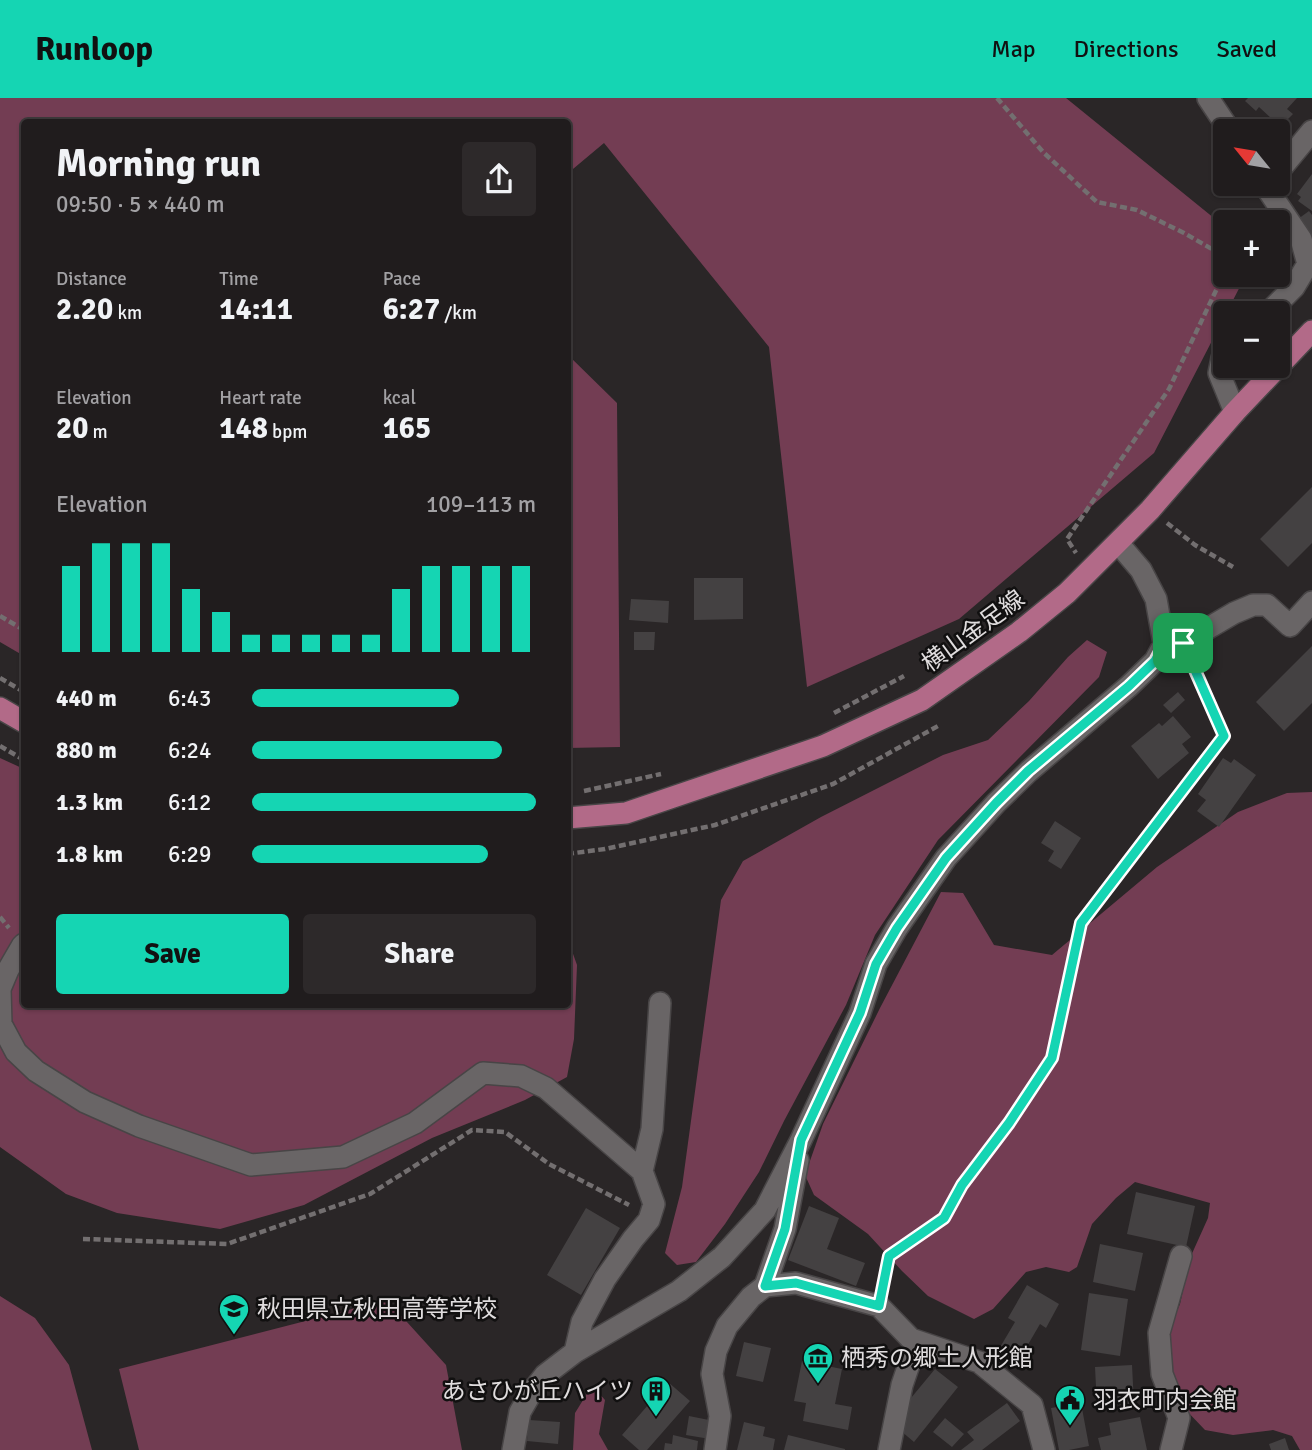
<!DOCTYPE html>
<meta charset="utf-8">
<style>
body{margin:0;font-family:Signika,"Noto Sans JP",sans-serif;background:#2d292a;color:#f1f3f6;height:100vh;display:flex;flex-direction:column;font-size:26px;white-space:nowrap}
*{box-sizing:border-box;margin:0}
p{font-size:23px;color:#a2a1a4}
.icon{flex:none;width:38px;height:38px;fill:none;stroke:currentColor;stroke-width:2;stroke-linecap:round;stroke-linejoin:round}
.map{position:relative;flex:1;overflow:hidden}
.sheet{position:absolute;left:21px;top:21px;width:550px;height:889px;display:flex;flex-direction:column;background:#201c1d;border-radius:7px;box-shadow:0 2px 5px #0004,0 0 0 2px #3d3a3b}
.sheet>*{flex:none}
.needle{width:46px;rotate:300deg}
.controls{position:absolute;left:1213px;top:21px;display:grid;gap:14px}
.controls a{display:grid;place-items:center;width:77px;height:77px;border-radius:7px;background:#201c1d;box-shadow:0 2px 5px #0004,0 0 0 2px #3d3a3b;font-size:35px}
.pin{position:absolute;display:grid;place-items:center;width:60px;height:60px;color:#fff;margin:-30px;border-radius:14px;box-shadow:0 4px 10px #0006}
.round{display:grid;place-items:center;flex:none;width:74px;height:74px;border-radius:7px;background:#2d292a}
.headline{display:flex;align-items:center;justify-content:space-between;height:119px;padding:0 35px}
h1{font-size:38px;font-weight:700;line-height:52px}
.figures{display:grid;grid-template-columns:repeat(3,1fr);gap:10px;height:119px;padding:7px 35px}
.figures div{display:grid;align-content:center}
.figures b{font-size:30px;font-weight:700}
.figures small{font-size:19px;font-weight:400}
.figures p{font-size:19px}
.chart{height:196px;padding:14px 35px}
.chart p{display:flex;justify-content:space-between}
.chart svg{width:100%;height:126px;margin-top:7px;stroke:#15d5b3;stroke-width:6}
.action{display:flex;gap:14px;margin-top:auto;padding:14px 35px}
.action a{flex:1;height:80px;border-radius:7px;background:#15d5b3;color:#111;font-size:28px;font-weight:700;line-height:80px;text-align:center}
.action a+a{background:#2d292a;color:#f1f3f6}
ul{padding:0 35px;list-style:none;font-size:23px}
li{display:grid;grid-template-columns:112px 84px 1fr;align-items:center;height:52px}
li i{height:18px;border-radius:9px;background:#15d5b3}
header{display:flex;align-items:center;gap:42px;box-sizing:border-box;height:98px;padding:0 35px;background:#15d5b3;color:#111}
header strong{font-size:33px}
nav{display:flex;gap:38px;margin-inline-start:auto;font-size:24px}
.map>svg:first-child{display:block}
.green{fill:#733d53}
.building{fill:#444142}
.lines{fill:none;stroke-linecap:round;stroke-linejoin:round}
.minor-casing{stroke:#484546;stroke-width:24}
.major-casing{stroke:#484546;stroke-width:24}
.path{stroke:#736f70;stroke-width:4.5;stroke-dasharray:7 3.5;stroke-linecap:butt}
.minor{stroke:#696566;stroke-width:21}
.major{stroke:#b26a88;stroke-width:21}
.route-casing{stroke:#fff;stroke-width:14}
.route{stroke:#15d5b3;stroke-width:9}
.labels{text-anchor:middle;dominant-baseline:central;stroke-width:5;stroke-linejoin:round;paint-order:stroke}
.street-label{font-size:24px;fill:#e0ddde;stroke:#111010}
.poi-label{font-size:24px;fill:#e0ddde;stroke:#111010;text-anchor:start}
</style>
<header>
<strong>Runloop</strong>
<nav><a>Map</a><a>Directions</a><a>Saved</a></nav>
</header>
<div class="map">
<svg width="1312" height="1352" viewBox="0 0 1312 1352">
<rect width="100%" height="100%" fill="#2a2627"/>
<!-- green -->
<path class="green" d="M0 0H1066L1225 129V177H1246L1154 355 959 521 807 589 769 249 604 45 567 76V24H24V558L0 544Z
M567 256 617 305 620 649 567 650Z
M1087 542 1107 554 1099 579 938 742 875 837 846 907 784 1023 759 1074 725 1126 696 1164 677 1167 665 1155 682 1089 721 802 743 763 821 719 943 657 988 642 1029 603 1068 559Z
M0 660 24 671V906H567V839L577 867 574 941 567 979 525 1002 432 1040 304 1107 220 1131 117 1115 66 1096 0 1049Z
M1312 694V1352H1300L1292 1338 1273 1332 1233 1337 1205 1332 1184 1310 1169 1276 1167 1236 1180 1206 1190 1160 1208 1120 1210 1105 1135 1084 1116 1100 1092 1126 1077 1169 1069 1174 1046 1169 1026 1174 993 1211 974 1221 928 1198 902 1173 868 1136 814 1097 805 1077 823 1026 880 910 941 794 963 795 994 847 1052 857 1157 769 1238 714 1287 695Z
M0 1198 35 1220 69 1267 92 1352H0Z
M387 1202 446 1267 462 1352H139L119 1271Z
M597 1293 605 1302 599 1336 608 1352H573L575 1315 588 1294Z"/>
<!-- building -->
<path class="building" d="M1248 0H1297L1287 11 1293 16 1282 27 1273 20 1272 21 1259 9 1256 13 1245 3Z
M1312 76V113L1298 103 1301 99 1297 96Z
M1309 113 1312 117V142L1298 121Z
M1312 389V445L1288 469 1260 441Z
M694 480H743V521L694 522Z
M631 501 669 503 668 525 629 522Z
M634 534H655L654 552H634Z
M1312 548V605L1284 633 1256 604Z
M1178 594 1185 602 1171 615 1163 607Z
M1173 618 1191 639 1182 646 1189 655 1158 681 1131 648 1159 625 1162 628Z
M1223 660 1231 665 1234 661 1256 677 1219 729 1197 713 1206 702 1198 696Z
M1055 723 1081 740 1061 771 1048 763 1054 753 1041 745Z
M1136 1094 1195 1108 1186 1149 1127 1136Z
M809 1108 839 1120 827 1151 865 1165 856 1188 788 1162Z
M586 1110 620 1130 581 1197 547 1177Z
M1100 1146 1143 1155 1135 1193 1093 1184Z
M1027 1187 1059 1206 1046 1230 1040 1226 1019 1262 999 1251 1015 1224 1008 1220Z
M1089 1195 1128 1201 1120 1258 1081 1252Z
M744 1244 771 1250 763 1284 736 1278Z
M802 1263 842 1271 835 1306 852 1309 848 1332 803 1323 806 1305 794 1303Z
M1132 1267 1134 1306 1097 1308 1095 1269Z
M935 1271 958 1289 914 1344 901 1333 906 1306Z
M668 1284 690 1303 647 1352H639L622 1337Z
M1007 1305 1020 1323 982 1352H961L974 1342 967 1334Z
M1081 1305 1089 1348 1069 1352H1059L1051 1310Z
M689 1318 714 1323 710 1341 686 1337Z
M1140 1319 1147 1352H1101L1098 1340 1111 1337 1109 1325Z
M945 1320 964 1336 952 1349 933 1334Z
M529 1322 560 1324 558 1346 527 1343Z
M744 1324 765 1329 763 1338 775 1341 773 1352H737Z
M673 1337 698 1343 697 1352H664L665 1345 672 1346Z
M788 1337 845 1351V1352H784Z
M1285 1340 1289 1352H1271L1269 1346Z"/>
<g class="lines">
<!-- minor casing -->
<g class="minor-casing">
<path id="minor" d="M1208 0 1230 33
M1278 74 1312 33
M1264 86 1301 141 1308 166 1294 189 1268 215
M1225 258 1222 260 1219 275 1235 314
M1164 546 1183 545 1234 515 1253 507H1267L1290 528 1312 504
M24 846 22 848 8 872 0 891 1 926 16 954 36 973 85 1004 139 1028 251 1067 343 1059 415 1025 483 975 521 978 546 990 642 1073 654 1106 649 1122 633 1141 605 1181 582 1224 575 1254
M642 1073 652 1031 660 905
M765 1188 785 1131 798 1062
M513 1352 520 1314 531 1295 545 1277 575 1254 679 1193 722 1159 765 1112 801 1042 860 915 876 866 897 830 946 760 996 705 1029 673 1129 588 1155 563 1164 546 1156 501 1141 472 1118 445
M715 1352 720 1318 712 1276 716 1253 727 1228 751 1199 765 1188 796 1185 879 1208 911 1241 979 1264 1032 1307 1044 1352
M889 1352 902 1287 917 1243
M1171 1352 1179 1320 1162 1276 1159 1235 1181 1158"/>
</g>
<!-- major casing -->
<g class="major-casing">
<path id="major" d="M0 610 24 624
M567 720 626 715 823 648 922 602 1019 534 1067 495 1150 412 1235 314 1312 233"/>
</g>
<!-- path -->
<path class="path" d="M997 0 1043 54 1097 104 1137 112 1184 135 1217 154 1221 182 1169 291 1067 441 1076 455
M1167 425 1195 447 1233 469
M0 518 24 532
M0 580 24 594
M834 615 904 578
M0 648 24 662
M584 693 661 676
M567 756 605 751 715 727 833 686 938 628
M0 819 9 830
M83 1141 227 1146 370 1096 472 1032 505 1034 549 1066 629 1107
M884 1187 889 1158 944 1120 962 1087 1009 1025 1051 960 1081 826 1224 638 1191 564"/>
<!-- minor -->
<use href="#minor" class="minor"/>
<!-- major -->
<use href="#major" class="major"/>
</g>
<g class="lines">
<!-- route casing -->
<g class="route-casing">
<path id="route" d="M1183 545 1224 638 1081 825 1052 960 1009 1025 962 1087 944 1120 889 1158 879 1208 796 1185 765 1188 785 1131 801 1042 860 915 876 866 897 830 946 760 996 705 1028 673 1129 588 1155 563 1164 546Z"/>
</g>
<!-- route -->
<use href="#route" class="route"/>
</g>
<!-- icons -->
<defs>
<g id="school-pin" transform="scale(1.575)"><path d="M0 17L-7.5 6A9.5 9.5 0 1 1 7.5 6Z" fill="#15d5b3" stroke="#111010"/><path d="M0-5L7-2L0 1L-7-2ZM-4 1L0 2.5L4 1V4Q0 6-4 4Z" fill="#111"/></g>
<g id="museum-pin" transform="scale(1.575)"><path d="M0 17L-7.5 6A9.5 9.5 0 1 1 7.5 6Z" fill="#15d5b3" stroke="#111010"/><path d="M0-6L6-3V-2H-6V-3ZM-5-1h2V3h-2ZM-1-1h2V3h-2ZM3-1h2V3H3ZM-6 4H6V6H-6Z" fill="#111"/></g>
<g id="building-pin" transform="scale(1.575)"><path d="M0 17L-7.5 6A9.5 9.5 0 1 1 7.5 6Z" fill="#15d5b3" stroke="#111010"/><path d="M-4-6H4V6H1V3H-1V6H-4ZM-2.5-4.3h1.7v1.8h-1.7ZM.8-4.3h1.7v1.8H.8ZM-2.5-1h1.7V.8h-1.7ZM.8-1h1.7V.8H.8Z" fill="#111"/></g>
<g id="civic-pin" transform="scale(1.575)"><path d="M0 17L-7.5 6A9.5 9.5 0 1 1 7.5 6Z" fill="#15d5b3" stroke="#111010"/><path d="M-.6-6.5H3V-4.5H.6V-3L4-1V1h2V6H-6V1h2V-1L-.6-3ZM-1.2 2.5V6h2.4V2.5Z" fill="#111"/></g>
</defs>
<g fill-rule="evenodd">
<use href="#school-pin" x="234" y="1211"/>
<use href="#museum-pin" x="818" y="1260"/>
<use href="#building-pin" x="656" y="1293"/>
<use href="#civic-pin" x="1070" y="1302"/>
</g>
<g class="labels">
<!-- street labels -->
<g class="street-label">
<text transform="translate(973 533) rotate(-36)">横山金足線</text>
</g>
<!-- poi labels -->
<g class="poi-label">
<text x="257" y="1211">秋田県立秋田高等学校</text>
<text x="841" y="1260">栖秀の郷土人形館</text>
<text x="633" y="1293" text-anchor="end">あさひが丘ハイツ</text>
<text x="1093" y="1302">羽衣町内会館</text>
</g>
</g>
</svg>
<div class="controls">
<a><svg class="needle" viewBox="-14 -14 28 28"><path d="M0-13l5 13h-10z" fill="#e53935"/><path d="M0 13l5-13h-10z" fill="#a2a1a4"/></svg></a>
<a>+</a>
<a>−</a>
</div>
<div class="pin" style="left:1183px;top:545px;background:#1e9e55"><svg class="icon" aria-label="arrive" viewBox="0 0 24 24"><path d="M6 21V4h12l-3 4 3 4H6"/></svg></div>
<section class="sheet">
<div class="headline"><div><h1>Morning run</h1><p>09:50 · 5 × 440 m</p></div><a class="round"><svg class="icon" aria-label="share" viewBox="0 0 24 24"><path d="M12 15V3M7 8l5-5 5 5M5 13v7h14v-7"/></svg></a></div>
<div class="figures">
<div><p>Distance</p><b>2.20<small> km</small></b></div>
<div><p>Time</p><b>14:11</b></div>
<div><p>Pace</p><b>6:27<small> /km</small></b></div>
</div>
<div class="figures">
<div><p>Elevation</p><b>20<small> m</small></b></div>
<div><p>Heart rate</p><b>148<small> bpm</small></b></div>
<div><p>kcal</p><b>165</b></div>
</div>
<div class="chart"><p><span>Elevation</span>109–113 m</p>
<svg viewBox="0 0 160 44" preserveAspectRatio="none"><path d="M5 44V14M15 44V6M25 44V6M35 44V6M45 44V22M55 44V30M65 44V38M75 44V38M85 44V38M95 44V38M105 44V38M115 44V22M125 44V14M135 44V14M145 44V14M155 44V14"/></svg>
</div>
<ul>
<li><b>440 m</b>6:43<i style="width:73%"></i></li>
<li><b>880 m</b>6:24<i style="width:88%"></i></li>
<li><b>1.3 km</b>6:12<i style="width:100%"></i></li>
<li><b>1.8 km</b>6:29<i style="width:83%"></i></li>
</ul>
<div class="action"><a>Save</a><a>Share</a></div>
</section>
</div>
